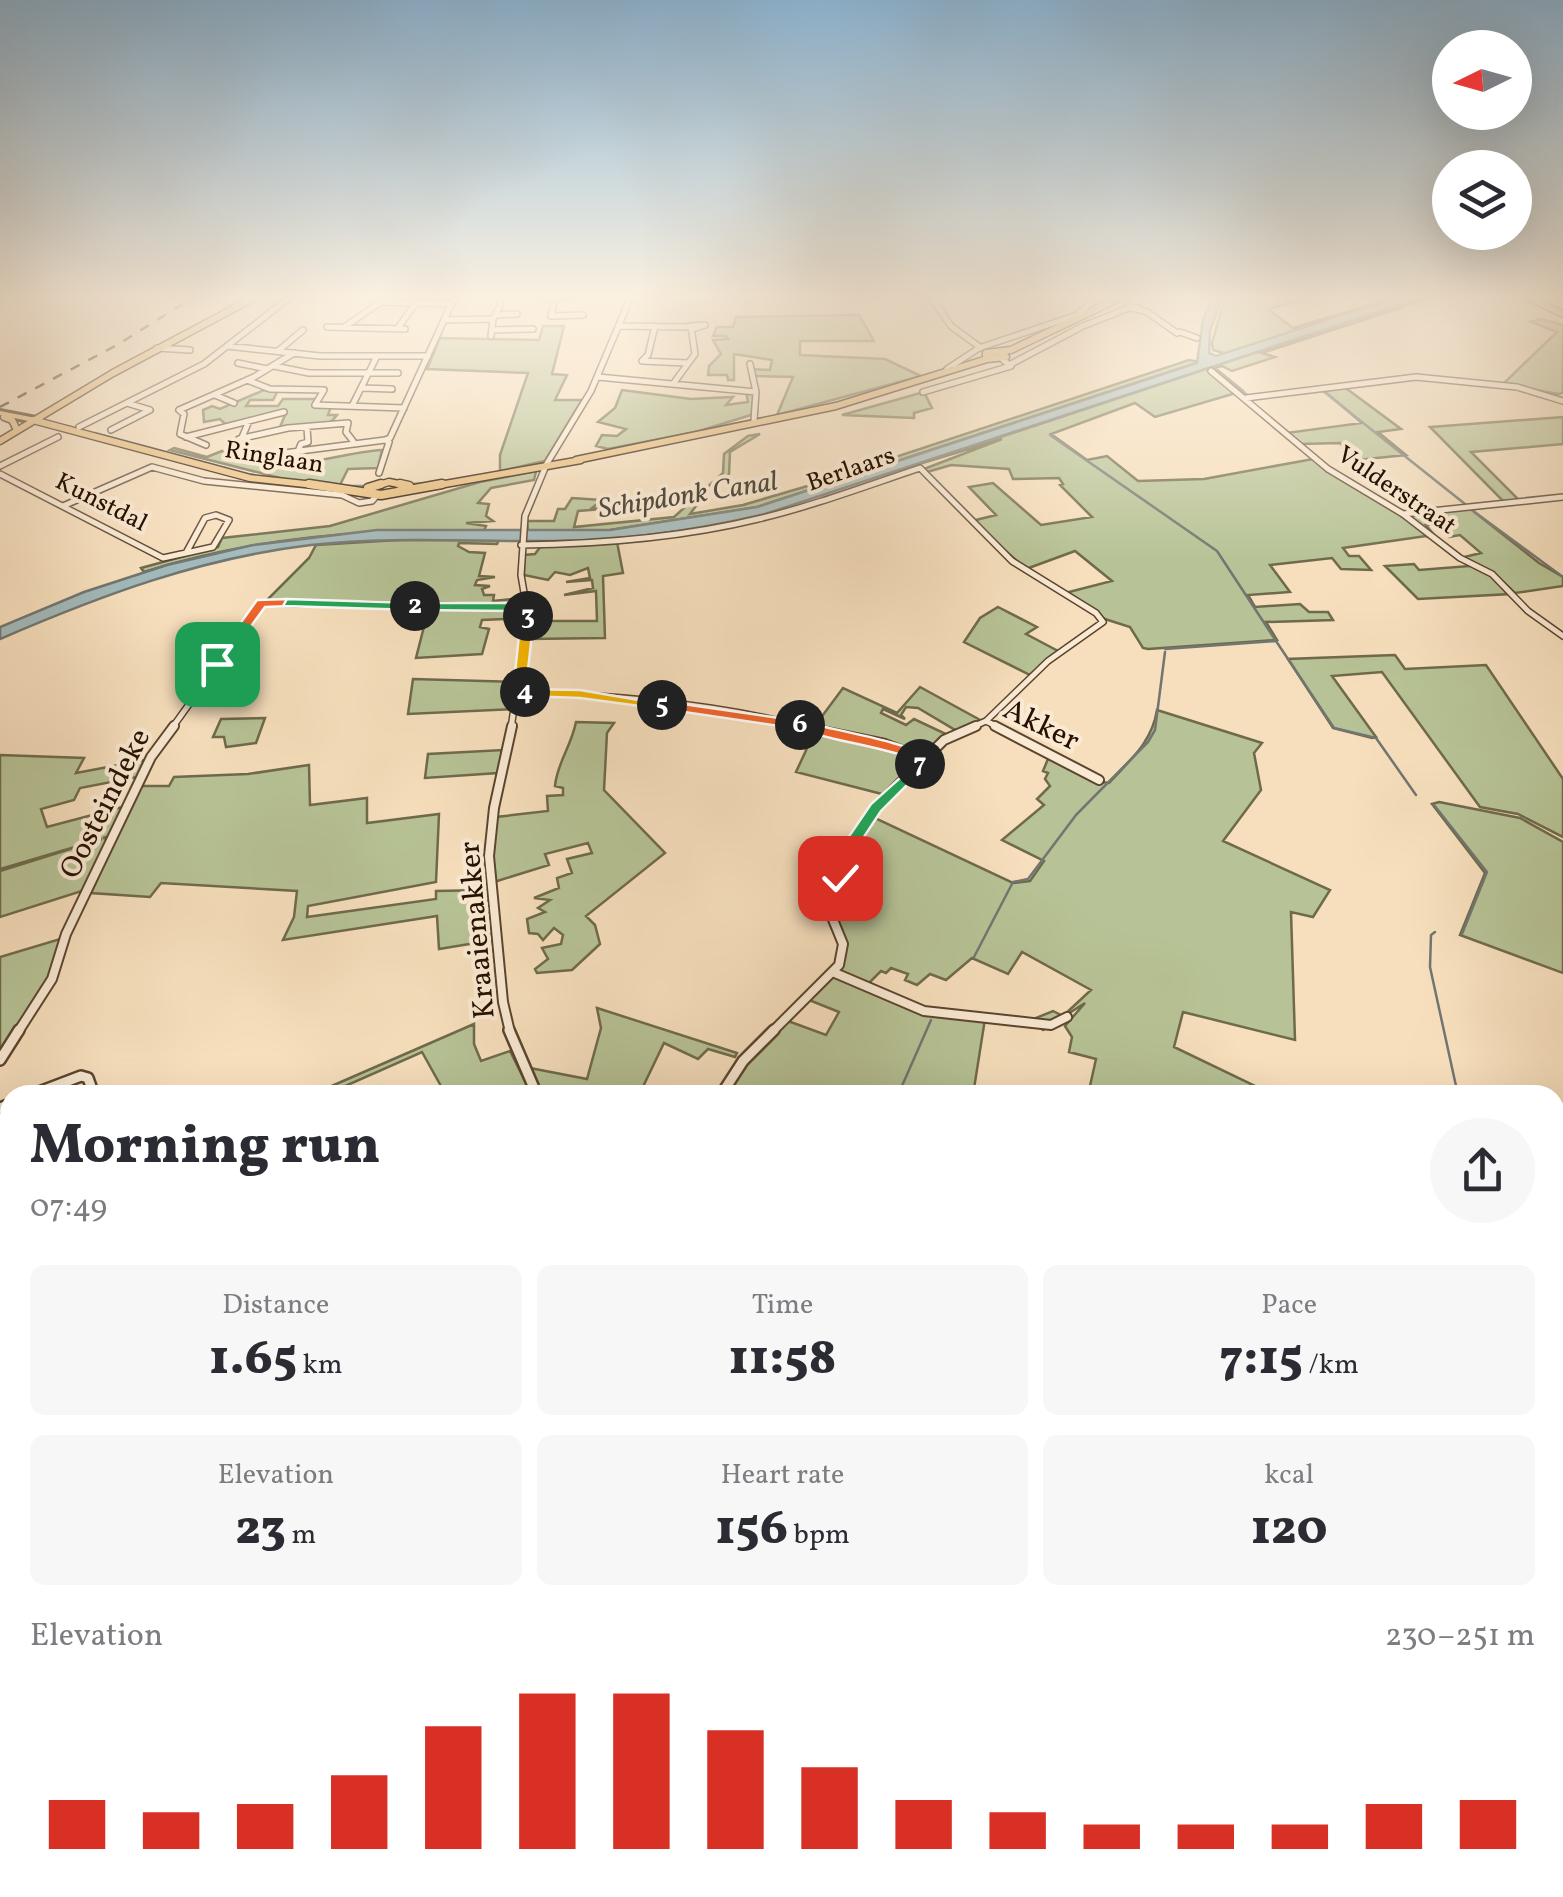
<!DOCTYPE html>
<meta charset="utf-8">
<style>
body{margin:0;font-family:Vollkorn,serif;background:#f7f7f7;color:#2b2b33;height:100vh;display:flex;flex-direction:column;font-size:38px;white-space:nowrap}
*{box-sizing:border-box;margin:0}
p{font-size:32px;color:#7c7c81}
.icon{flex:none;width:55px;height:55px;fill:none;stroke:currentColor;stroke-width:2;stroke-linecap:round;stroke-linejoin:round}
.map{position:relative;flex:1;overflow:hidden}
.side{position:absolute;left:0px;top:1085px;width:1565px;height:812px;display:flex;flex-direction:column;background:#fff;border-radius:30px 30px 0 0;box-shadow:0 10px 40px #0002}
.side>*{flex:none}
.needle{width:65px;rotate:265deg}
.fabs{position:absolute;left:1432px;top:30px;display:grid;gap:20px}
.fabs a{display:grid;place-items:center;width:100px;height:100px;border-radius:50%;background:#fff;box-shadow:0 10px 40px #0002;font-size:50px}
.pin{position:absolute;display:grid;place-items:center;width:85px;height:85px;color:#fff;margin:-42px;border-radius:20px;box-shadow:0 5px 15px #0006}
.km{position:absolute;width:50px;height:50px;margin:-25px;border-radius:50%;background:#222;color:#fff;font-size:28px;line-height:50px;text-align:center}
.round{display:grid;place-items:center;flex:none;width:105px;height:105px;border-radius:52px;background:#f7f7f7}
.summary{display:flex;align-items:center;justify-content:space-between;height:170px;padding:0 30px}
h1{font-size:55px;font-weight:800;line-height:75px}
.stats{display:grid;grid-template-columns:repeat(3,1fr);gap:15px;height:170px;padding:10px 30px}
.stats div{display:grid;align-content:center;border-radius:15px;background:#f7f7f7;text-align:center}
.stats b{font-size:50px;font-weight:800}
.stats small{font-size:28px;font-weight:400}
.stats p{font-size:28px}
.chart{height:280px;padding:20px 30px}
.chart p{display:flex;justify-content:space-between}
.chart svg{width:100%;height:180px;margin-top:10px;stroke:#d93025;stroke-width:6}
.map>svg:first-child{display:block}
.green{fill:#b7c396;stroke:#6f6a4b;stroke-width:2.5}
.water{fill:#a2babc;stroke:#717671;stroke-width:2.5}
.lines{fill:none;stroke-linecap:round;stroke-linejoin:round}
.stream-far1{stroke:#717671;stroke-width:2.5}
.stream{stroke:#717671;stroke-width:4}
.minor-far3-casing{stroke:#5b442f;stroke-width:8}
.minor-far2-casing{stroke:#5b442f;stroke-width:12}
.minor-far1-casing{stroke:#5b442f;stroke-width:14}
.minor-casing{stroke:#5b442f;stroke-width:16}
.major-far1-casing{stroke:#271000;stroke-width:9}
.major-casing{stroke:#271000;stroke-width:11}
.highway-casing{stroke:#271000;stroke-width:6}
.minor-far3{stroke:#faead4;stroke-width:5}
.minor-far2{stroke:#faead4;stroke-width:8}
.minor-far1{stroke:#faead4;stroke-width:9}
.minor{stroke:#faead4;stroke-width:11}
.major-far1{stroke:#ecc07e;stroke-width:6}
.major{stroke:#ecc07e;stroke-width:8}
.highway{fill:#ecc07e;fill-rule:evenodd}
.rail{stroke:#271000;stroke-width:2.5;stroke-dasharray:10 10;stroke-linecap:butt}
.split-1{fill:#f0652b;stroke:#fff;stroke-width:2.5}
.split-2{fill:#22a559;stroke:#fff;stroke-width:2.5}
.split-3{fill:#22a559;stroke:#fff;stroke-width:2.5}
.split-4{fill:#f5b400;stroke:#fff;stroke-width:2.5}
.split-5{fill:#f5b400;stroke:#fff;stroke-width:2.5}
.split-6{fill:#f0652b;stroke:#fff;stroke-width:2.5}
.split-7{fill:#f0652b;stroke:#fff;stroke-width:2.5}
.split-8{fill:#22a559;stroke:#fff;stroke-width:2.5}
.split-9{fill:#f5b400;stroke:#fff;stroke-width:2.5}
.labels{text-anchor:middle;dominant-baseline:central;stroke-width:8;stroke-linejoin:round;paint-order:stroke}
.far-street-label{font-size:25px;fill:#271000;stroke:#faead4}
.far-water-label{font-size:28px;font-style:italic;fill:#524c42;stroke:#faead4}
.street-label{font-size:30px;fill:#271000;stroke:#faead4}
</style>
<div class="map">
<svg width="1563" height="1897" viewBox="0 0 1563 1897">
<rect width="100%" height="100%" fill="#f7dfbd"/>
<filter id="stains"><feTurbulence type="fractalNoise" baseFrequency=".002" numOctaves="4"/><feColorMatrix values="0 0 0 0 .2 0 0 0 0 .09 0 0 0 0 .02 0 0 0 .5 -.17"/></filter>
<radialGradient id="worn" r=".72"><stop offset=".6" stop-color="#630" stop-opacity="0"/><stop offset="1" stop-color="#630" stop-opacity=".3"/></radialGradient>
<!-- green -->
<path class="green" d="M1226 294 1317 296 1268 309 1293 328 1406 294 1227 354 1213 350 1212 343Z
M1433 294H1443L1262 353 1275 357 1232 371 1222 366 1215 368 1243 391 1155 417 1135 403 1051 434 1087 460 1107 456 1138 481 1204 479 1313 459 1404 516 1468 507 1539 563 1563 577V586L1515 593 1502 581 1510 594 1418 599 1385 566 1414 564 1419 570 1470 566 1464 557 1481 553 1460 535 1449 537 1435 524 1426 525 1435 536 1433 539 1426 536 1343 548 1349 556H1359L1371 570 1341 569 1332 558 1270 565 1290 592 1248 595 1255 607 1300 604 1309 612H1328L1333 620 1266 622 1277 640 1148 649 1143 648 1130 627 1105 619 1065 593 1112 581 1075 551 1026 569 972 521 996 515 969 487 993 483 1041 525 1092 517 1060 485 1063 484 1059 478 1013 479 1009 469 951 465 927 472 924 469 1002 439 919 464Z
M859 315 874 341H800V355L885 359 921 376 777 415 793 377 753 376 751 369 770 370 772 360 734 354V380H728L727 375H708L709 366 721 354 713 340 728 339 726 336H713L717 327H733L736 317Z
M1541 319 1563 325V393L1558 394 1503 384 1557 332 1531 322Z
M543 326H564L552 374 567 375 555 400H582L545 461 500 471V455L528 373 427 369 440 338 539 340Z
M1189 360 1199 362 757 507 610 530 528 533 527 521H554L558 509H565L572 498 602 500 592 508 603 509 578 511 574 527 674 517 723 473 724 454 748 436 760 434 730 452 729 474 705 494 690 514 743 505 811 485Z
M1343 386 1401 429 1378 432 1406 455 1357 460 1340 443 1300 444 1286 433 1362 423 1322 389Z
M264 390 277 392 273 400H250L246 406H278L283 399H317L313 406 331 407 328 415H337C325 433 301 428 280 427L285 415H265L226 425 220 419 204 422 203 410 212 406 220 409Z
M622 390 691 399 733 397 726 405 748 402 746 392 754 394V414L696 432 608 449 596 446 602 435 617 436 626 429 598 422 615 408Z
M924 392 932 408 914 413V418L842 415Z
M1563 417V444L1471 452 1518 499 1503 501 1430 427Z
M174 448 207 457 222 451C270 483 330 453 382 450L378 468 348 469 340 485 296 482 170 450Z
M536 471 534 480 491 488 478 503 489 504 486 516 493 521 466 523 486 526 484 531C368 528 255 537 144 572L141 568 218 547 222 538 330 526 480 482Z
M398 540H499L497 544 459 543 458 546 469 552 485 553 479 576 495 577 477 580 475 585 490 586 482 589 484 595H494L493 601 521 598 522 605 267 600 309 558 316 545Z
M617 542 623 573 603 576 605 638 529 639 531 621H597L596 591 564 595 593 588 592 580 566 582 590 578 588 568 570 575 555 572 548 580 524 575V555L535 554 541 546Z
M429 607 525 608 524 618 482 620 480 627 489 629 482 654 416 658Z
M998 607 1037 627 1026 634 1058 651 1030 675 964 642 980 618Z
M1395 655 1405 669 1486 665 1563 779V837L1518 814 1480 807 1382 672 1332 676 1376 737 1372 738 1333 728 1288 659Z
M413 679 517 682 513 709 408 714Z
M920 687 982 721 957 731 918 708 906 707 901 715 905 719 883 709 881 713 906 725 914 719 948 735 923 755 814 727 843 688 897 713Z
M1157 710 1262 743 1254 753 1261 790 1223 841 1330 890 1313 917 1291 912 1295 1040 1183 1012 1174 1047 1274 1095H1088L1096 1059 1069 1052 1072 1037 1065 1026 1085 1003 1043 1030 1031 1020 1053 1011 1063 1016 1091 990 1022 952 1008 974 972 958 946 980 930 974 917 985 905 980 908 974 891 968 886 973 881 971 867 985 841 971 845 940 831 900 842 883 844 861 873 817 1013 883 1030 881 1044 861 1002 840 1044 805 1037 799 1050 786 1045 779 1048 773 1043 771 1050 754 1095 781 1109 783C1131 759 1152 742 1157 710Z
M265 718 256 743 226 747 224 737H213L221 719Z
M576 722 614 723 607 733 604 790 665 853 586 916 595 925 600 944 572 970 537 973 535 969 548 959 542 948 561 944 563 935 554 928 543 940 538 934 529 933 527 919 545 912 538 908 550 900 534 898 559 888 557 878 572 873 567 859 592 853 588 843 545 854 549 865 494 882 492 853 496 817 548 811 547 796 563 795V788L555 786C557 763 571 747 576 722Z
M815 731 826 736 884 745 920 759 886 795 796 772Z
M503 750 498 773 425 778 428 754Z
M0 755 84 758 76 773 145 760 137 777 80 788 74 800 41 809 47 827 122 807 110 836 103 838 109 839 85 890 0 917V871L102 839 0 869Z
M309 765 310 805 367 798V823L439 814 436 882 308 906 307 917 436 899V891L488 890 494 940 439 949 437 916 283 940 294 917 297 891 161 883 150 897 91 893 139 786H169L174 777 248 774Z
M1439 802 1520 818 1563 842V973L1460 935 1485 873 1432 804Z
M60 939 49 976 0 1054V957Z
M833 976 929 1015 985 1019 973 1095H724L745 1061 788 1021 826 1035 839 1012 809 1000Z
M597 1008 737 1053 735 1057 708 1049 698 1059 664 1043 639 1095H543L530 1068 587 1079 601 1028Z
M474 1024V1044L481 1061 510 1051 532 1095H446L422 1052 325 1095H311Z
M1555 1159 1563 1160V1324L1555 1329Z
M10 1193V1344H0V1197Z
M165 1888H508L480 1894 479 1897H165Z
M805 1888H1154L1150 1897H928L924 1893 905 1897H806Z"/>
<!-- water -->
<path class="water" d="M1214 294H1223L1210 331 1209 353 1216 356 1406 294H1433L765 514C696 530 625 541 554 541 473 542 392 536 311 545 201 558 102 595 0 639V627L84 592 167 565 253 545 377 530H610L757 507 1197 363 1203 320Z"/>
<g class="lines">
<!-- stream-far1 -->
<path class="stream-far1" d="M1227 381 1249 396
M1530 389 1557 395
M1323 391 1465 504
M95 433 256 476
M1050 435 1217 551 1276 641 1165 649
M413 484 430 483
M344 486H366
M1472 510 1563 577
M1276 641 1334 728 1376 738 1416 795
M1434 805 1487 872 1462 934
M1435 932 1431 935 1430 967 1458 1095
M974 957 1013 882 1028 879 1076 815 1148 742 1155 730 1165 652
M898 1095 931 1020
M1555 1207 1563 1217"/>
<!-- stream -->
<path class="stream" d="M1563 1426 1558 1428 1563 1435
M1555 1561 1563 1557
M1555 1592 1563 1604
M934 1897 941 1888"/>
<!-- minor-far3 casing -->
<g class="minor-far3-casing">
<path id="minor-far3" d="M536 294 554 302 551 316 583 315
M929 294 951 326 981 348
M548 299 591 294
M381 302 452 304
M1138 308 1128 307 1147 312 1177 333
M498 315 517 314
M493 319 501 304 497 297
M444 320 493 319 491 336
M619 326 691 327 695 354 673 384
M655 326 648 355 642 361 687 363
M690 326 705 325 692 329
M327 327 405 329
M344 327 393 294
M397 329 415 304
M492 330 533 329
M1180 332 1197 338
M227 346 320 356H428
M157 348 190 350
M278 351 303 330
M238 363 267 369
M750 364 756 392 754 420
M1011 364 1083 326 1129 308
M274 366 309 373H398
M947 369 979 348 1077 315 1101 294
M1211 371 1328 469 1403 514 1460 558 1492 574 1528 611 1563 636
M598 377 756 392
M247 380 270 389 324 390 315 405 404 408
M361 388 392 389
M923 392 1011 366 1003 360
M215 395 234 403
M1246 398 1416 377 1517 387 1563 401
M352 406 377 356
M249 421 240 442 252 451 269 455 385 440
M79 427 204 364 294 294
M111 430 150 410 127 403
M186 437 284 412
M239 439 288 428 348 423 346 432 353 441
M206 445 180 434 184 414 179 410 254 377 294 353
M297 454 301 444 308 442 307 428
M546 465 591 391 632 294
M0 466 58 437
M379 473 389 442 385 440 390 438 456 294
M0 474 163 558 186 553
M63 506 152 467 204 481 342 495 359 503 372 501 378 494
M1403 514 1563 497
M216 515 229 520 213 547 186 553 205 518Z
M521 545C601 544 680 538 758 519 813 506 866 486 920 468L1012 561 1096 613 1103 622 1048 661 986 721 970 728
M519 692C607 695 722 704 806 728
M986 721 1000 728
M172 728 262 603 527 607
M511 728 528 616 521 575 525 516 545 468"/>
</g>
<!-- minor-far2 casing -->
<g class="minor-far2-casing">
<path id="minor-far2" d="M797 726 885 744 925 759
M995 726 1099 780
M835 973 924 1011 1051 1025 1067 1017
M18 1032 52 979 66 934 151 757 174 726
M510 1032 503 1002 489 856 494 808 512 726
M772 1032 839 965 843 944 827 905 838 884 841 861 876 807 944 740 976 726"/>
</g>
<!-- minor-far1 casing -->
<g class="minor-far1-casing">
<path id="minor-far1" d="M509 1030 537 1095
M0 1060 19 1030
M31 1095 81 1076 88 1078 94 1095
M721 1095 743 1061 774 1030
M0 1108 10 1104
M1555 1343 1563 1338"/>
</g>
<!-- minor casing -->
<g class="minor-casing">
<path id="minor" d="M299 1888V1897
M714 1897 715 1888
M1157 1897 1161 1888"/>
</g>
<!-- major-far1 casing -->
<g class="major-far1-casing">
<path id="major-far1" d="M1522 294 1563 314
M986 358V353L1011 350 1124 296
M4 417 12 420 17 430
M33 420 250 478 333 487
M0 441 113 373 261 294
M576 460 836 406 987 359 1006 357 1003 353
M372 487 389 482 409 486
M428 487 581 460"/>
</g>
<!-- major casing -->
<g class="major-casing">
<path id="major" d="M309 484 381 495 442 484
M400 484 409 486
M368 488 381 484"/>
</g>
<!-- highway casing -->
<g class="highway-casing">
<path id="highway" d="M0 411 36 418 37 420 33 422 0 415Z"/>
</g>
<!-- minor-far3 -->
<use href="#minor-far3" class="minor-far3"/>
<!-- minor-far2 -->
<use href="#minor-far2" class="minor-far2"/>
<!-- minor-far1 -->
<use href="#minor-far1" class="minor-far1"/>
<!-- minor -->
<use href="#minor" class="minor"/>
<!-- major-far1 -->
<use href="#major-far1" class="major-far1"/>
<!-- major -->
<use href="#major" class="major"/>
<!-- highway -->
<use href="#highway" class="highway"/>
<!-- rail -->
<path class="rail" d="M0 407 117 345 199 294"/>
</g>
<!-- sky -->
<linearGradient id="sky" x2="0" y2="1"><stop stop-color="#8cb6d6"/><stop offset="0.53" stop-color="#fbf1e1"/><stop offset="1" stop-color="#fbf1e1" stop-opacity="0"/></linearGradient>
<rect width="1563" height="560" fill="url(#sky)"/>
<!-- split-1 -->
<path class="split-1" d="M287 599 291 606 265 607 222 666H213L211 664 257 600Z"/>
<!-- split-2 -->
<path class="split-2" d="M287 599 415 603 421 606 415 610 283 606Z"/>
<!-- split-3 -->
<path class="split-3" d="M528 603 534 607V616L528 620 521 616V611L415 610 409 606 415 603Z"/>
<!-- split-4 -->
<path class="split-4" d="M528 612 534 616 526 688 532 692 519 696 513 692 521 616Z"/>
<!-- split-5 -->
<path class="split-5" d="M520 689 580 690 668 705 662 709 580 698 525 696 519 692Z"/>
<!-- split-6 -->
<path class="split-6" d="M662 701 800 721 806 725 800 729 657 708V702Z"/>
<!-- split-7 -->
<path class="split-7" d="M800 721C832 730 910 742 932 759L925 767H915L916 760C877 745 834 742 795 728L793 725Z"/>
<!-- split-8 -->
<path class="split-8" d="M920 760 927 764 925 767 881 811 852 855H841L839 851 871 804Z"/>
<!-- split-9 -->
<path class="split-9" d="M847 846 854 851 848 861 847 878 840 883 832 878 833 861Z"/>
<g class="labels">
<!-- far-street labels -->
<g class="far-street-label">
<text transform="translate(274 458) rotate(9)">Ringlaan</text>
<text transform="translate(851 470) rotate(-19)">Berlaars</text>
<text transform="translate(1396 491) rotate(34)">Vulderstraat</text>
<text transform="translate(101 503) rotate(27)">Kunstdal</text>
</g>
<!-- far-water labels -->
<g class="far-water-label">
<text transform="translate(688 496) rotate(-9)">Schipdonk Canal</text>
</g>
<!-- street labels -->
<g class="street-label">
<text transform="translate(1041 726) rotate(26)">Akker</text>
<text transform="translate(106 804) rotate(-63)">Oosteindeke</text>
<text transform="translate(478 930) rotate(-95)">Kraaienakker</text>
</g>
</g>
<rect width="100%" height="100%" filter="url(#stains)"/>
<rect width="100%" height="100%" fill="url(#worn)"/>
</svg>
<div class="fabs">
<a><svg class="needle" viewBox="-14 -14 28 28"><path d="M0-13l5 13h-10z" fill="#e53935"/><path d="M0 13l5-13h-10z" fill="#7c7c81"/></svg></a>
<a><svg class="icon" aria-label="layers" viewBox="0 0 24 24"><path d="M12 4l9 5-9 5-9-5zM3 14l9 5 9-5"/></svg></a>
</div>
<div class="pin" style="left:217px;top:664px;background:#1e9e55"><svg class="icon" aria-label="arrive" viewBox="0 0 24 24"><path d="M6 21V4h12l-3 4 3 4H6"/></svg></div>
<div class="pin" style="left:840px;top:878px;background:#d93025"><svg class="icon" aria-label="check" viewBox="0 0 24 24"><path d="M5 12l5 5 9-10"/></svg></div>
<b class="km" style="left:415px;top:606px">2</b>
<b class="km" style="left:528px;top:616px">3</b>
<b class="km" style="left:525px;top:692px">4</b>
<b class="km" style="left:662px;top:705px">5</b>
<b class="km" style="left:800px;top:725px">6</b>
<b class="km" style="left:920px;top:764px">7</b>
<section class="side">
<div class="summary"><div><h1>Morning run</h1><p>07:49</p></div><a class="round"><svg class="icon" aria-label="share" viewBox="0 0 24 24"><path d="M12 15V3M7 8l5-5 5 5M5 13v7h14v-7"/></svg></a></div>
<div class="stats">
<div><p>Distance</p><b>1.65<small> km</small></b></div>
<div><p>Time</p><b>11:58</b></div>
<div><p>Pace</p><b>7:15<small> /km</small></b></div>
</div>
<div class="stats">
<div><p>Elevation</p><b>23<small> m</small></b></div>
<div><p>Heart rate</p><b>156<small> bpm</small></b></div>
<div><p>kcal</p><b>120</b></div>
</div>
<div class="chart"><p><span>Elevation</span>230–251 m</p>
<svg viewBox="0 0 160 44" preserveAspectRatio="none"><path d="M5 44V32M15 44V35M25 44V33M35 44V26M45 44V14M55 44V6M65 44V6M75 44V15M85 44V24M95 44V32M105 44V35M115 44V38M125 44V38M135 44V38M145 44V33M155 44V32"/></svg>
</div>
</section>
</div>
